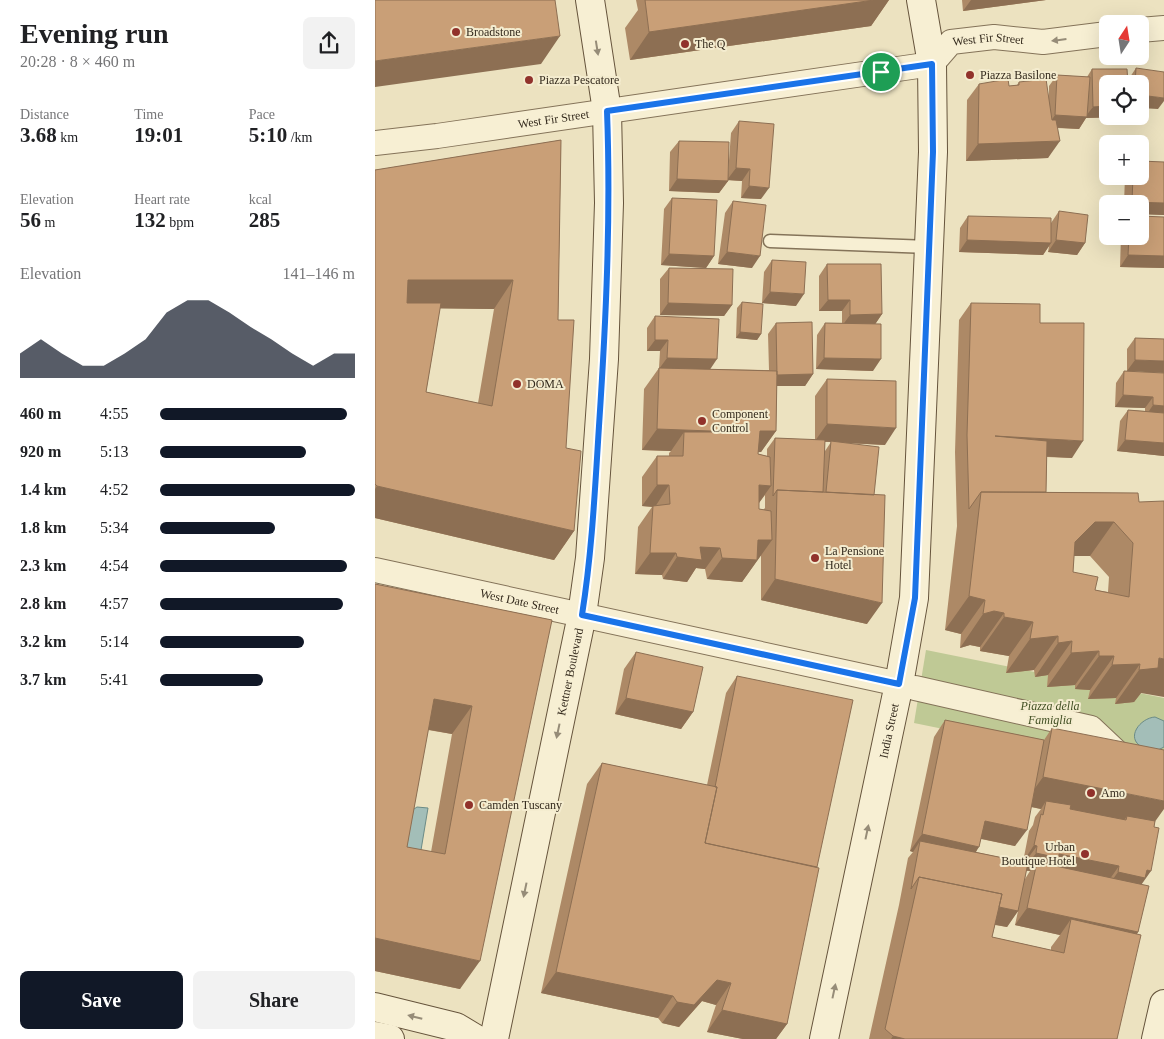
<!DOCTYPE html>
<meta charset="utf-8">
<style>
body{margin:0;font-family:Georgia,serif;background:#f2f2f2;color:#202124;height:100vh;display:flex;flex-direction:column;font-size:19px;white-space:nowrap}
*{box-sizing:border-box;margin:0}
p{font-size:16px;color:#757577}
.icon{flex:none;width:28px;height:28px;fill:none;stroke:currentColor;stroke-width:2;stroke-linecap:round;stroke-linejoin:round}
.map{position:relative;flex:1;overflow:hidden}
.side{display:flex;flex-direction:column;background:#fff;width:375px}
.side>*{flex:none}
.needle{width:32px;rotate:12deg}
.controls{position:absolute;left:724px;top:15px;display:grid;gap:10px}
.controls a{display:grid;place-items:center;width:50px;height:50px;border-radius:8px;background:#fff;box-shadow:0 5px 20px #0002;font-size:25px}
.pin{position:absolute;display:grid;place-items:center;width:42px;height:42px;color:#fff;margin:-21px;border:2px solid #fff;border-radius:50%;box-shadow:0 1px 5px #0007}
.round{display:grid;place-items:center;flex:none;width:52px;height:52px;border-radius:8px;background:#f2f2f2}
.summary{display:flex;align-items:center;justify-content:space-between;height:85px;padding:0 20px}
h1{font-size:28px;font-weight:800;line-height:38px}
.metrics{display:grid;grid-template-columns:repeat(3,1fr);gap:8px;height:85px;padding:5px 20px}
.metrics div{display:grid;align-content:center}
.metrics b{font-size:21px;font-weight:800}
.metrics small{font-size:14px;font-weight:400}
.metrics p{font-size:14px}
.chart{height:140px;padding:10px 20px}
.chart p{display:flex;justify-content:space-between}
.chart svg{width:100%;height:90px;margin-top:5px;fill:#111827;opacity:.7}
.cta{display:flex;gap:10px;margin-top:auto;padding:10px 20px}
.cta a{flex:1;height:58px;border-radius:8px;background:#111827;color:#fff;font-size:20px;font-weight:800;line-height:58px;text-align:center}
.cta a+a{background:#f2f2f2;color:#202124}
ul{padding:0 20px;list-style:none;font-size:16px}
li{display:grid;grid-template-columns:80px 60px 1fr;align-items:center;height:38px}
li i{height:12px;border-radius:6px;background:#111827}
main{display:flex;flex:1;min-height:0}
.map>svg:first-child{display:block}
.green{fill:#bfc995}
.water{fill:#a3beb8;stroke:#6b8b86}
.lines{fill:none;stroke-linecap:round;stroke-linejoin:round}
.lane-casing{stroke:#847359;stroke-width:15}
.street-casing{stroke:#847359;stroke-width:26}
.secondary-casing{stroke:#66543c;stroke-width:30}
.lane{stroke:#f7efd3;stroke-width:12}
.street{stroke:#f7efd3;stroke-width:24}
.secondary{stroke:#f7efd3;stroke-width:28}
.wall{fill:#ad8966;fill-rule:evenodd}
.shaded-wall{fill:#8d6f53}
.building{fill:#c99f77;stroke:#8d6f53;fill-rule:evenodd}
.oneway{fill:#968c78}
.route-casing{stroke:#fff;stroke-width:10}
.route{stroke:#1a73e8;stroke-width:6}
.poi-dot{fill:#91322b;stroke:#f4eccf;stroke-width:2}
.labels{text-anchor:middle;dominant-baseline:central;stroke-width:4;stroke-linejoin:round;paint-order:stroke}
.poi-label{font-size:12px;fill:#342a1d;stroke:#f4eccf;text-anchor:start}
.street-label{font-size:12px;fill:#342a1d;stroke:#f4eccf}
.park-label{font-size:12px;font-style:italic;fill:#425024;stroke:#f4eccf}
</style>
<main>
<section class="side">
<div class="summary"><div><h1>Evening run</h1><p>20:28 · 8 × 460 m</p></div><a class="round"><svg class="icon" aria-label="share" viewBox="0 0 24 24"><path d="M12 15V3M7 8l5-5 5 5M5 13v7h14v-7"/></svg></a></div>
<div class="metrics">
<div><p>Distance</p><b>3.68<small> km</small></b></div>
<div><p>Time</p><b>19:01</b></div>
<div><p>Pace</p><b>5:10<small> /km</small></b></div>
</div>
<div class="metrics">
<div><p>Elevation</p><b>56<small> m</small></b></div>
<div><p>Heart rate</p><b>132<small> bpm</small></b></div>
<div><p>kcal</p><b>285</b></div>
</div>
<div class="chart"><p><span>Elevation</span>141–146 m</p>
<svg viewBox="0 0 160 44" preserveAspectRatio="none"><path d="M0 44V32L10 25L20 32L30 38L40 38L50 32L60 25L70 12L80 6L90 6L100 12L110 19L120 25L130 32L140 38L150 32L160 32V44z"/></svg>
</div>
<ul>
<li><b>460 m</b>4:55<i style="width:96%"></i></li>
<li><b>920 m</b>5:13<i style="width:75%"></i></li>
<li><b>1.4 km</b>4:52<i style="width:100%"></i></li>
<li><b>1.8 km</b>5:34<i style="width:59%"></i></li>
<li><b>2.3 km</b>4:54<i style="width:96%"></i></li>
<li><b>2.8 km</b>4:57<i style="width:94%"></i></li>
<li><b>3.2 km</b>5:14<i style="width:74%"></i></li>
<li><b>3.7 km</b>5:41<i style="width:53%"></i></li>
</ul>
<div class="cta"><a>Save</a><a>Share</a></div>
</section>
<div class="map">
<svg width="789" height="1039" viewBox="0 0 789 1039">
<rect width="100%" height="100%" fill="#ece2c0"/>
<!-- green -->
<path class="green" d="M551 650 789 698V774L539 723Z"/>
<!-- water -->
<path class="water" d="M780 717 789 721V747L783 750C778 750 771 750 767 747 750 738 765 718 780 717Z
M42 807 53 808 45 856 23 864 33 813Z"/>
<g class="lines">
<!-- lane casing -->
<g class="lane-casing">
<path id="lane" d="M395 241 554 247"/>
</g>
<!-- street casing -->
<g class="street-casing">
<g id="street">
<path d="M765 30 789 28"/>
<path id="s1" d="M0 143 62 136 557 64 576 42 619 37 668 42 732 34"/>
<path id="s2" d="M0 570 524 684"/>
<path d="M540 688 716 728 751 761 789 769"/>
</g>
</g>
<!-- secondary casing -->
<g class="secondary-casing">
<g id="secondary">
<path d="M0 1007 81 1027 101 1039"/>
<path d="M0 1036 15 1039"/>
<path id="s3" d="M119 1039 207 615 215 558 229 359 234 203 232 111 215 0"/>
<path id="s4" d="M449 1039 524 684 539 598 558 152 557 64 546 0"/>
<path d="M781 1039 789 1004"/>
</g>
</g>
<!-- lane -->
<use href="#lane" class="lane"/>
<!-- street -->
<use href="#street" class="street"/>
<!-- secondary -->
<use href="#secondary" class="secondary"/>
</g>
<!-- wall -->
<path class="wall" d="M261 0H514L496 26 255 60 250 28 263 10Z
M587 0H671L588 11Z
M761 68 783 109 765 84H753V80Z
M717 69 732 116H746L745 117 711 118 704 129 682 128 673 158 591 161 592 100 604 84 634 86 642 85 644 82 674 97V86L682 75 712 77Z
M364 121 386 199 366 198 367 181 353 180V181L344 193 294 191 295 152 304 141 353 174 356 133Z
M186 140 183 320 191 448 199 531 179 560 0 518V170ZM65 308 119 309 103 403 51 392Z
M789 162V215L765 214V204H749L750 176H765Z
M297 198 339 256 331 268 286 265 289 209Z
M358 201 377 268 343 264 350 213Z
M684 211 710 243 702 255 673 252 674 246 668 255 584 252 585 228 593 216 676 228V223Z
M789 217V268L745 267 746 236H765Z
M397 260 421 306 387 303 389 272Z
M452 264 507 314 500 324 498 371 441 369 442 335 450 323H467V311H444V276Z
M294 268 357 305 349 316 285 315V279Z
M367 302 386 334 382 340 361 338 362 308Z
M596 303 665 323 697 458 672 457 671 492 763 493 766 693 759 702 740 704 741 698 713 699 715 690 700 689V685L672 687 673 675 660 677 659 670 631 673 634 656 605 651V647L595 645 585 648 586 634 570 630 582 526 580 452 584 320ZM699 556H715L734 577 733 592 720 590 698 572Z
M280 316 335 369 394 370 393 334 401 323 438 374 430 386H402L401 431 386 452H383V454L392 456V449L400 438 440 440V396L452 379 510 445 469 443 499 495 492 624 386 600V555L367 582 332 579 330 569 321 568 312 582 288 579 287 575 260 574 263 527 277 507 267 506V477L282 456H294V453L296 451 267 450 269 389 284 368 285 351H272V328ZM450 442H456L450 451ZM390 495V508L388 510 384 509V503Z
M760 338 789 339 758 372 789 373V456L742 451 745 421 753 410 770 411V408L740 407 741 383 749 371H752V349Z
M0 584 177 620 85 989 0 971ZM53 730 77 734 56 852 32 847Z
M261 652 318 712 306 729 240 714 249 669Z
M362 676 442 867 412 1024 401 1039H368L332 1032 341 1005 327 1001 304 1027 287 1023 283 1018 166 993 212 784 227 763 332 785 351 693Z
M570 720 669 740 677 728 780 822 766 885 763 932 762 934 742 1039H494L524 905 533 858 538 852 535 851 559 737ZM656 807 666 809 660 817 658 825 654 831 648 862 601 852 606 839 640 846ZM651 871H655L650 879ZM643 911 640 925 685 935 676 947V950L617 937 620 925 632 927Z"/>
<!-- shaded-wall -->
<path class="shaded-wall" d="M499 0H514L496 26 255 60 274 32Z
M596 0H671L588 11Z
M185 36 166 64 0 87V61Z
M765 95 789 98V101L783 109 765 108Z
M732 106V116H746L745 117 711 118 704 129 672 127 680 115 710 117 718 107Z
M685 141 673 158 591 161 603 144Z
M361 168 375 169 367 181 352 180Z
M302 179 353 181 344 193 294 191Z
M374 186 394 188 386 199 366 198Z
M757 202 789 203V215L765 214V204H756Z
M592 240 676 243 668 255 584 252Z
M681 240 710 243 702 255 673 252Z
M352 252 385 256 377 268 343 264Z
M294 254 339 256 331 268 286 265Z
M753 255 789 256V268L745 267Z
M33 280H138L119 309 14 308Z
M395 292 429 294 421 306 387 303Z
M453 300H475L467 311H444Z
M293 303 357 305 349 316 285 315Z
M507 314 499 326H467L475 315Z
M365 332 386 334 382 340 361 338Z
M280 340H293L285 351H272Z
M292 358 342 359 334 371 284 369Z
M449 358 506 359 498 371 441 369Z
M760 360 789 361V373L752 371Z
M438 374 430 386H394L402 375Z
M748 395 778 397 770 408 740 407Z
M778 405 789 406V418L770 417Z
M452 424 521 428 510 445 440 441Z
M282 429 363 432H309L296 451 267 450Z
M385 431H401L386 452 370 453Z
M620 436 708 441 697 458 609 453Z
M750 440 789 443V456L742 451Z
M282 485H294L280 507 267 506Z
M384 485 396 486 381 507Z
M2 486 199 531 179 560 0 518V489Z
M720 522H739L715 556H697L700 542Z
M383 540H397L367 582 332 579 347 558Z
M325 547 345 548 330 569 321 568 312 582 288 579 302 557Z
M275 553H301L287 575 260 574Z
M400 579 507 603 492 624 386 600Z
M594 596 610 600 586 634 570 630Z
M619 611 629 613 605 647 595 645 585 648 608 614Z
M629 617 658 622 634 656 605 651Z
M683 636 659 670 631 673 655 639Z
M697 641 673 675 660 677 683 643Z
M724 651 700 685 672 687 696 653Z
M724 656H739L715 690 700 689Z
M784 658 789 659V697L766 693 759 702 740 704 764 670Z
M765 664 741 698 713 699 737 665Z
M251 698 318 712 306 729 240 714Z
M59 699 97 706 77 734 39 727Z
M668 777 789 801V809L774 830 751 820 752 816 746 825 671 801 666 809 648 805Z
M610 821 652 830 640 846 598 837Z
M547 834 604 847 593 864 545 841 538 852 535 851Z
M659 845 662 846 650 862H648Z
M661 853 684 854 744 866 732 883 662 862 655 871 649 870Z
M772 870 776 871 764 888 731 889 743 872Z
M541 890 643 911 632 927 537 908Z
M652 908 763 932 752 949 696 919 685 935 640 925Z
M0 938 105 961 85 989 0 971Z
M181 972 298 996 283 1018 166 993Z
M342 980 356 983 341 1005 327 1001 304 1027 287 1023 302 1002Z
M347 1010 412 1024 401 1039H368L332 1032Z
M518 1036 530 1039H516Z"/>
<!-- building -->
<path class="building" d="M0 0H180L185 36 0 61Z
M270 0H499L274 32Z
M761 68 789 72V98L765 95V84H760Z
M717 69H752L753 84H732V106L718 107Z
M682 75 715 77 712 117 680 115Z
M633 79 634 86 644 85V82L671 79 677 120H681L685 141 603 144 604 84Z
M364 121 399 124 394 188 374 186 375 169 361 168Z
M186 140 183 320H199L191 448 206 451 199 531 2 486 0 484V170ZM33 280H138L117 406 51 392 66 303H32Z
M304 141 354 142 353 181 302 179Z
M765 161 789 162V203L757 202 758 176H765Z
M297 198 342 200 339 256 294 254Z
M358 201 391 205 385 256 352 252Z
M684 211 713 215 710 243 681 240Z
M593 216 676 218V243L592 240Z
M765 216 789 217V256L753 255 754 236H765Z
M397 260 431 262 429 294 395 292Z
M452 264H506L507 314 475 315V300H453Z
M294 268 358 269 357 305 293 303Z
M367 302 388 304 386 334 365 332Z
M596 303 665 304V323H709L708 441 620 436 672 441 671 492H606L594 509 592 435Z
M280 316 344 319 342 359 292 358 293 340H280Z
M437 322 438 374 402 375 401 323Z
M450 323 506 324V359L449 358Z
M760 338 789 339V361L760 360Z
M284 368 402 371 401 431H385L383 454 395 457 396 486 384 485V509L396 511 397 540H383L382 560 347 558 345 548 325 547 327 560 302 557 301 553H275L278 506 295 504 294 485H282V456H308L309 432H363L282 429Z
M749 371 789 373V406L778 405V397L748 395Z
M452 379 521 381V428L452 424Z
M753 410 789 413V443L750 440Z
M400 438 450 440 448 492 402 490 398 496Z
M456 441 504 447 499 495 451 492Z
M402 490 510 495 507 603 400 579Z
M606 492 763 493 764 502 789 501V659L784 658 783 668 764 670 765 664 737 665 739 656H724V651L696 653 697 641 683 643V636L655 639 658 622 629 617V613L619 611 608 614 610 600 594 596ZM720 522H739L758 543 754 597 720 590 723 577 698 572 700 542Z
M0 584 177 620 105 961 0 938ZM59 699 97 706 70 854 32 847Z
M261 652 328 667 318 712 251 698Z
M362 676 478 700 442 867 330 843 342 787H340Z
M570 720 669 740 652 830 610 821 604 847 547 834Z
M677 728 789 750V801L668 777Z
M227 763 342 787 330 843 444 868 412 1024 347 1010 356 983 342 980 319 1005 302 1002 298 996 181 972Z
M671 801 696 805 695 809 751 820 752 816 780 821 779 827 784 828 776 871 772 870 770 878 743 872 744 866 684 854V858L661 853 662 846 659 845 666 814 668 815Z
M545 841 653 863 643 911 624 907 627 894 544 877 536 889Z
M662 862 774 886 763 932 652 908Z
M544 877 627 894 617 937 689 953 696 919 766 935 742 1039H530L518 1036 510 1029Z"/>
<!-- one-way arrows -->
<defs><path id="oneway-solid" d="M-6-.8H1V-3.2L6.5 0L1 3.2V.8H-6Z" transform="scale(1.25)"/></defs>
<g class="oneway">
<use href="#oneway-solid" transform="translate(684 40) rotate(173)"/>
<use href="#oneway-solid" transform="translate(222 48) rotate(81)"/>
<use href="#oneway-solid" transform="translate(183 731) rotate(102)"/>
<use href="#oneway-solid" transform="translate(492 832) rotate(-78)"/>
<use href="#oneway-solid" transform="translate(150 890) rotate(102)"/>
<use href="#oneway-solid" transform="translate(459 991) rotate(-78)"/>
<use href="#oneway-solid" transform="translate(40 1017) rotate(-166)"/>
</g>
<g class="lines">
<!-- route casing -->
<g class="route-casing">
<path id="route" d="M557 64 558 152 540 598 524 684 207 615C217 552 220 489 224 426 231 321 236 216 232 111Z"/>
</g>
<!-- route -->
<use href="#route" class="route"/>
</g>
<!-- markers -->
<g class="poi-dot">
<circle cx="81" cy="32" r="5"/>
<circle cx="310" cy="44" r="5"/>
<circle cx="595" cy="75" r="5"/>
<circle cx="154" cy="80" r="5"/>
<circle cx="142" cy="384" r="5"/>
<circle cx="327" cy="421" r="5"/>
<circle cx="440" cy="558" r="5"/>
<circle cx="716" cy="793" r="5"/>
<circle cx="94" cy="805" r="5"/>
<circle cx="710" cy="854" r="5"/>
</g>
<g class="labels">
<!-- poi labels -->
<g class="poi-label">
<text x="91" y="32">Broadstone</text>
<text x="320" y="44">The Q</text>
<text x="605" y="75">Piazza Basilone</text>
<text x="164" y="80">Piazza Pescatore</text>
<text x="152" y="384">DOMA</text>
<text x="337" y="414">Component<tspan x="337" dy="14">Control</tspan></text>
<text x="450" y="551">La Pensione<tspan x="450" dy="14">Hotel</tspan></text>
<text x="726" y="793">Amo</text>
<text x="104" y="805">Camden Tuscany</text>
<text x="700" y="847" text-anchor="end">Urban<tspan x="700" dy="14">Boutique Hotel</tspan></text>
</g>
<!-- street labels -->
<g class="street-label">
<text stroke="none"><textPath href="#s1" startOffset="629">West Fir Street</textPath></text>
<text stroke="none"><textPath href="#s1" startOffset="180">West Fir Street</textPath></text>
<text stroke="none"><textPath href="#s2" startOffset="148">West Date Street</textPath></text>
<text stroke="none"><textPath href="#s3" startOffset="375">Kettner Boulevard</textPath></text>
<text stroke="none"><textPath href="#s4" startOffset="315">India Street</textPath></text>
</g>
<!-- park labels -->
<g class="park-label">
<text x="675" y="706">Piazza della<tspan x="675" dy="14">Famiglia</tspan></text>
</g>
</g>
</svg>
<div class="controls">
<a><svg class="needle" viewBox="-14 -14 28 28"><path d="M0-13l5 13h-10z" fill="#e53935"/><path d="M0 13l5-13h-10z" fill="#757577"/></svg></a>
<a><svg class="icon" aria-label="locate" viewBox="0 0 24 24"><circle cx="12" cy="12" r="6"/><path d="M12 2v4M12 18v4M2 12h4M18 12h4"/></svg></a>
<a>+</a>
<a>−</a>
</div>
<div class="pin" style="left:506px;top:72px;background:#1e9e55"><svg class="icon" aria-label="arrive" viewBox="0 0 24 24"><path d="M6 21V4h12l-3 4 3 4H6"/></svg></div>
</div>
</main>
